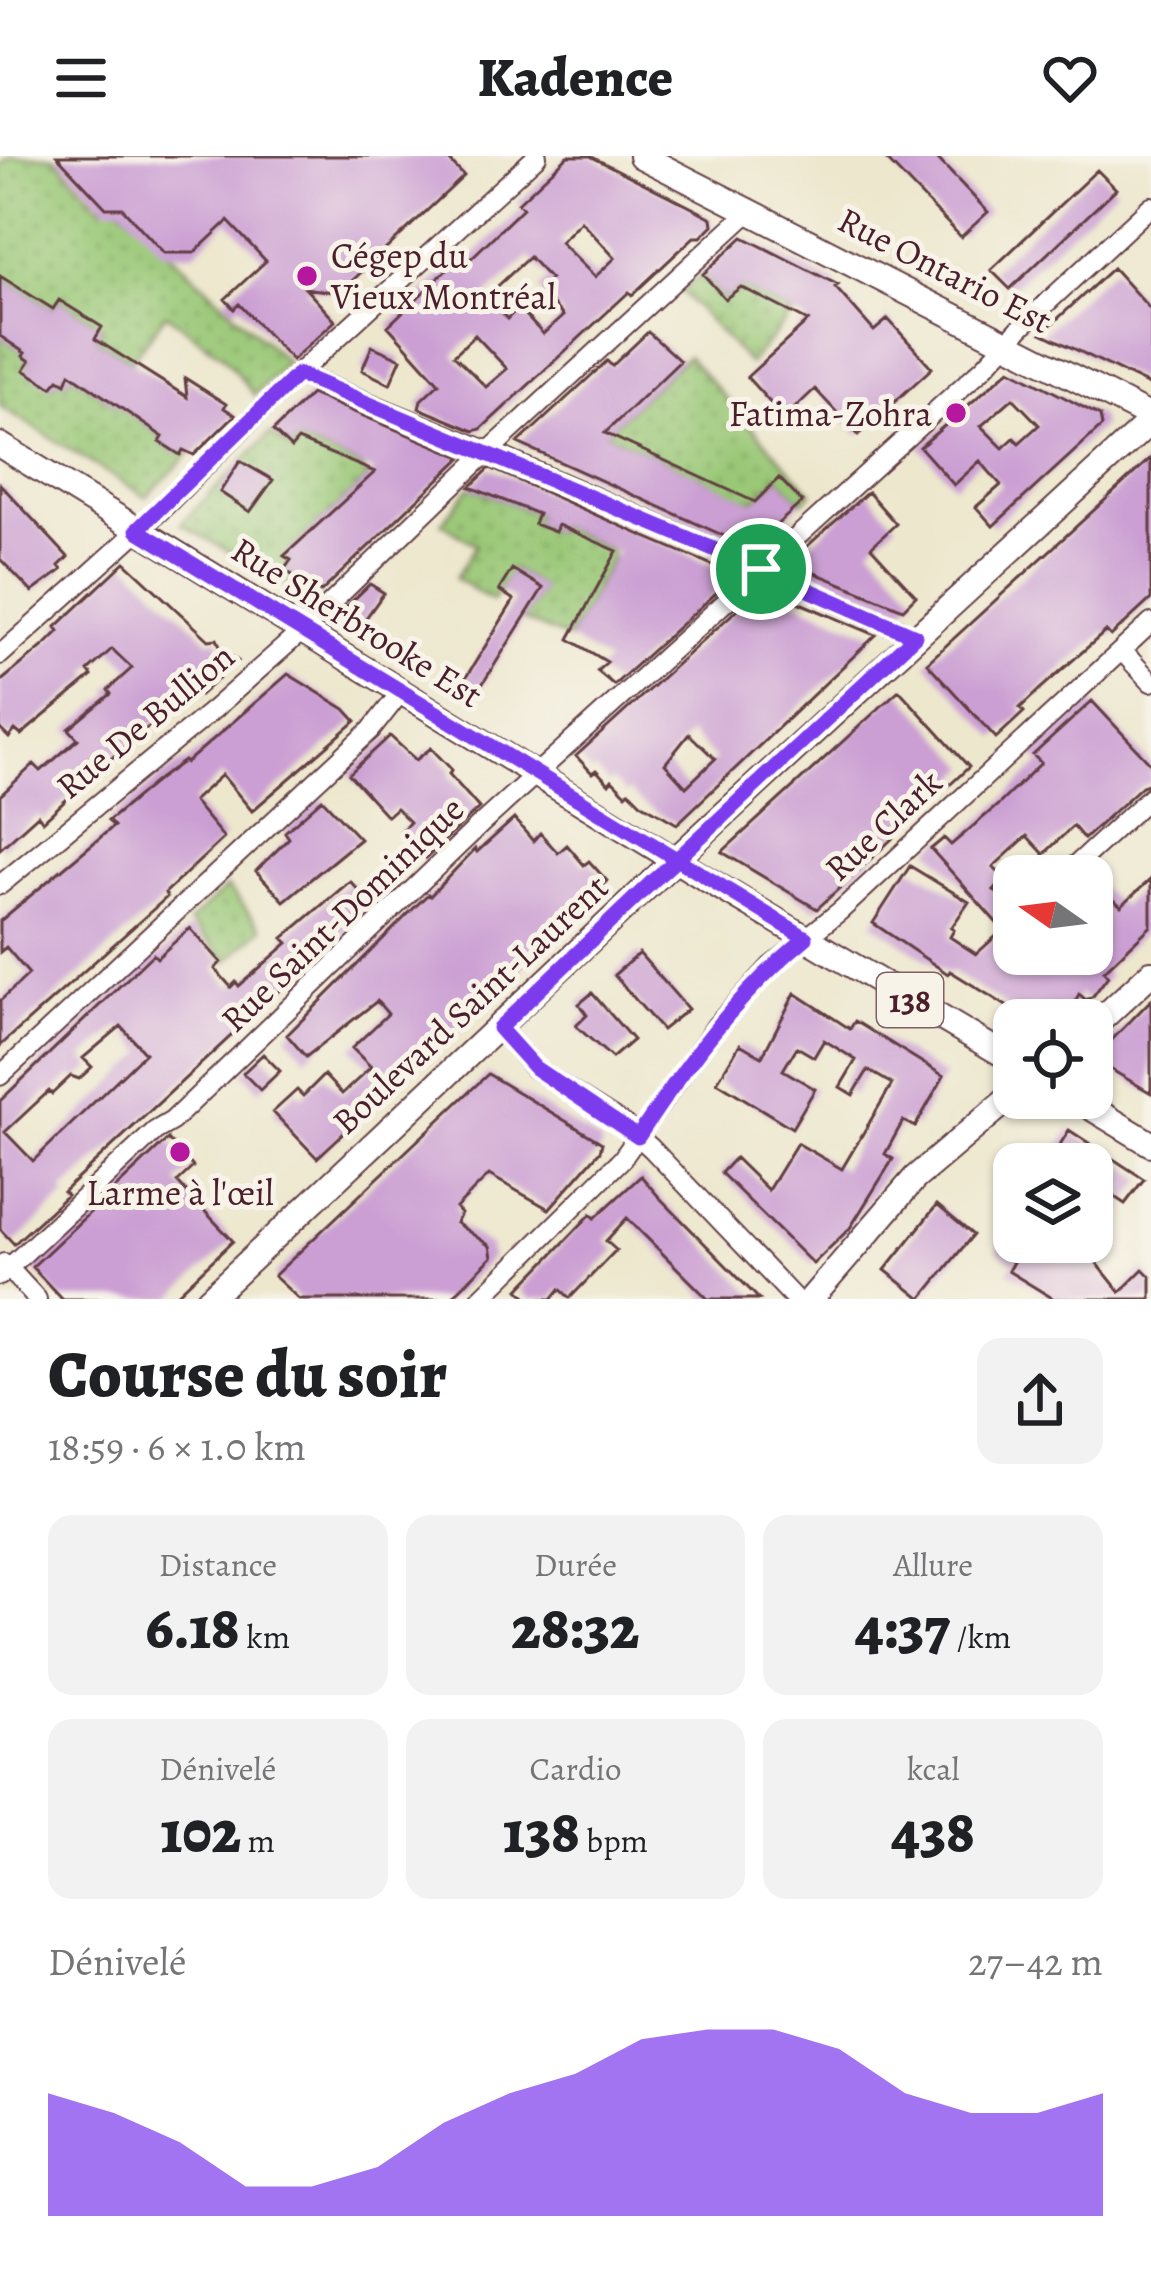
<!DOCTYPE html>
<html lang="fr">
<meta charset="utf-8">
<style>
body{margin:0;font-family:Alegreya,serif;background:#f2f2f2;color:#202124;height:100vh;display:flex;flex-direction:column;font-size:45px;white-space:nowrap}
*{box-sizing:border-box;margin:0}
p{font-size:39px;color:#757577}
.icon{flex:none;width:66px;height:66px;fill:none;stroke:currentColor;stroke-width:2;stroke-linecap:round;stroke-linejoin:round}
.map{position:relative;height:1143px;overflow:hidden}
.side{display:flex;flex-direction:column;background:#fff;flex:1}
.side>*{flex:none}
.needle{width:78px;rotate:284deg}
.tools{position:absolute;left:993px;top:699px;display:grid;gap:24px}
.tools a{display:grid;place-items:center;width:120px;height:120px;border-radius:24px;background:#fff;box-shadow:0 3px 9px #0004;font-size:60px}
.pin{position:absolute;display:grid;place-items:center;width:102px;height:102px;color:#fff;margin:-51px;border:6px solid #fff;border-radius:50%;box-shadow:0 3px 12px #0007}
.round{display:grid;place-items:center;flex:none;width:126px;height:126px;border-radius:24px;background:#f2f2f2}
.summary{display:flex;align-items:center;justify-content:space-between;height:204px;padding:0 48px}
h1{font-size:66px;font-weight:800;line-height:90px}
.metrics{display:grid;grid-template-columns:repeat(3,1fr);gap:18px;height:204px;padding:12px 48px}
.metrics div{display:grid;align-content:center;border-radius:24px;background:#f2f2f2;text-align:center}
.metrics b{font-size:60px;font-weight:800}
.metrics small{font-size:33px;font-weight:400}
.metrics p{font-size:33px}
.chart{height:336px;padding:24px 48px}
.chart p{display:flex;justify-content:space-between}
.chart svg{width:100%;height:216px;margin-top:12px;fill:#7c3aed;opacity:.7}
header{display:flex;justify-content:space-between;align-items:center;height:156px;padding:0 48px;background:#fff;font-size:54px;font-weight:800}
.map>svg:first-child{display:block}
.park{fill:url(#park-dots);stroke:#727451;stroke-width:3}
.building{fill:#cb9fd3;fill-rule:evenodd}
.lines{fill:none;stroke-linecap:round;stroke-linejoin:round}
.minor-casing{stroke:#623d43;stroke-width:22}
.major-casing{stroke:#623d43;stroke-width:28}
.minor{stroke:#fff;stroke-width:18}
.major{stroke:#fff;stroke-width:24}
.route-casing{stroke:#fff;stroke-width:24}
.route{stroke:#7c3aed;stroke-width:15}
.poi-dot{fill:#b5179e;stroke:#f7f3e8;stroke-width:4.5}
.labels{text-anchor:middle;dominant-baseline:central;stroke-width:10;stroke-linejoin:round;paint-order:stroke}
.shield{fill:#f7f3e8;stroke:#7e5f64;stroke-width:3}
.shield-label{font-size:33px;font-weight:bold;fill:#4a1f2b}
.poi-label{font-size:36px;fill:#4a1f2b;stroke:#f7f3e8;text-anchor:start}
.street-label{font-size:36px;fill:#4a1f2b;stroke:#f7f3e8}
</style>
<header><svg class="icon" aria-label="menu" viewBox="0 0 24 24"><path d="M4 6h16M4 12h16M4 18h16"/></svg>Kadence<svg class="icon" aria-label="heart" viewBox="0 0 24 24"><path d="M12 20l-8-8c-3-5 5-10 8-4 3-6 11-1 8 4z"/></svg></header>
<div class="map">
<svg width="1151" height="1143" viewBox="0 0 1151 1143">
<defs>
<pattern id="park-dots" width="8" height="8" patternUnits="userSpaceOnUse" patternTransform="scale(3)"><rect width="8" height="8" fill="#9ac877"/><path d="M2 2h.1M6 6h.1" fill="none" stroke="#86ab67" stroke-width="1.8" stroke-linecap="round"/></pattern>
</defs>
<rect width="100%" height="100%" fill="#f7f3e8"/>
<filter id="ink" filterUnits="userSpaceOnUse"><feTurbulence type="fractalNoise" baseFrequency=".00833" numOctaves="2"/><feDisplacementMap in="SourceGraphic" scale="24" xChannelSelector="R" yChannelSelector="G"/><feConvolveMatrix kernelMatrix="1 2 1 2 8 2 1 2 1" color-interpolation-filters="sRGB"/></filter>
<filter id="wash" filterUnits="userSpaceOnUse"><feTurbulence type="fractalNoise" baseFrequency=".004" numOctaves="4" result="noise"/><feDisplacementMap in="SourceGraphic" scale="48" xChannelSelector="R" yChannelSelector="G"/><feGaussianBlur stdDeviation="2.7" result="paint"/><feColorMatrix in="noise" values="0 0 0 0 0 0 0 0 0 0 0 0 0 0 0 0 0 1.4 0 .05"/><feComposite in="paint" operator="in"/></filter>
<g filter="url(#wash)">
<rect width="100%" height="100%" fill="#ede7cd"/>
<!-- park -->
<path class="park" d="M9 0H54L98 48 122 52 287 206 254 239 223 200 166 158 131 205 95 183 102 171 59 144 53 153 0 120V10Z
M703 118 725 143 741 131 793 157 749 208 681 135Z
M0 180 25 197 24 200 52 231 59 223 66 227 70 217 163 281 161 287 179 298 183 293 191 297 146 341 0 250Z
M687 200 812 337 802 346 778 321 752 346 605 277Z
M270 278 290 292 298 284 360 310 368 322 285 400 291 404 284 415 321 436 311 444 181 368Z
M470 331 538 358 535 368 555 376 558 369 611 395V404L569 483 523 464 542 432 513 413 492 445 456 422 476 389 442 367Z
M227 731 262 772 227 805 189 766Z"/>
<g id="blocks">
<!-- building -->
<path class="building" d="M57 0H445L464 20 339 137 305 132 335 165 292 204 239 148 234 153 225 143 266 105 228 65 194 97H164L122 52H106Z
M568 0H590L712 62 713 69 701 81H694L632 139 629 136 481 273 474 275 419 252 421 244 439 227 388 170 458 103 464 109 523 52 518 47ZM581 65 615 102 595 121 560 86ZM529 101 550 123 539 133 563 160 543 178 518 152 507 163 487 140ZM475 179 507 213 486 231 454 199Z
M883 0H935L988 56 961 81Z
M1097 14 1116 33 1010 133 991 114Z
M743 81 838 129 835 131 874 175 888 163 932 212 858 279 815 233 784 262 747 221 808 165 741 131 725 143 703 118Z
M1113 112 1151 154V230L1042 177Z
M0 120 53 153 59 144 102 171 95 183 187 241 185 222 226 248 224 252 235 259 194 299 183 294 180 299 160 286 163 281 70 217 66 227 59 223 52 231 24 214 30 205 23 200 25 197 0 180Z
M648 176 680 205 605 277 755 346 779 322 802 346 751 392 518 287 607 205 612 210Z
M372 190 401 203 390 228 362 214Z
M1010 213 1100 260 1102 270 993 370 976 351 1001 329 980 305 954 329 920 291ZM1013 242 1039 269 1019 287 1014 282 1003 292 981 270Z
M311 238 462 301 321 436 284 414 291 404 284 400 375 316 298 284 291 292 273 275Z
M1151 302V443L1111 480 1106 475 1040 533 1020 552 1024 556 996 582 927 507Z
M240 305 273 324 250 356 220 336Z
M490 312 641 379 736 419 614 529 597 515 607 506 569 483 617 395 558 369 555 376 534 368 538 358 470 331Z
M0 328 68 401 59 410 62 414 32 436 0 403Z
M868 336 896 368 871 391 916 440 903 453 795 409 794 402Z
M125 406 209 484 217 483 221 492 238 505 200 539 186 524 181 545 175 553 137 579 43 665 38 659 0 693V640L34 608 41 615 78 583 69 573 111 538 108 534 132 512 112 493 88 515 92 520 21 579 15 574 9 582 0 573V526L46 488 59 475 56 471Z
M512 413 543 432 478 535 463 526 514 444 499 434Z
M370 428 384 437 361 469 341 456Z
M762 431 876 479 677 668 641 647 629 635 626 638 612 624 609 628 596 614 592 617 576 600ZM689 578 715 603 686 631 665 608Z
M288 518 345 553 356 565 252 655 222 619 193 645 224 682 165 737 167 741 0 890V845L29 818 6 791 0 796V765L114 670 108 665 160 622 184 605 186 607Z
M899 534 969 611 817 753 722 696Z
M1092 545 1151 608V627L1142 630 1084 683 1073 670 1044 698 1027 680 993 711 1005 723 994 734 1014 754V798H1024L1042 808 1047 801 1063 810 1069 803 1080 812 1103 793 1092 781V724L1121 750 1151 723V770L1104 815 1108 820 1093 840 1086 844 1079 838 1066 863 1058 860 1056 864H1029L950 815 948 818 873 767 910 710 969 746 951 772 954 774 950 781 976 798 1003 774 931 693 944 682 951 689 998 649 1041 607 1033 599Z
M390 580 416 604 431 592 452 614 449 618 479 652 426 702 401 675 410 666 396 652 387 660 349 618Z
M322 643 360 683 284 745 256 715 289 682 285 676Z
M514 663 533 685 540 677 558 697 567 689 584 709 589 705 607 725 558 770 561 773 523 810 317 1002 273 956 297 934 303 940 324 919 342 938 371 911 352 892 388 858 377 845 306 901 287 879 428 738 430 740 475 693 477 696Z
M350 725 372 749 63 1036 67 1039 14 1088 0 1073V945L153 798 157 802 190 772 221 806 215 813 231 831 236 826 239 830 288 787 283 782ZM121 870 145 897 33 1005 5 976 49 935 52 938 71 920 79 923 92 911 83 902Z
M639 797 688 853 662 874 614 819Z
M592 837 633 884 612 902 576 870 587 859 579 848Z
M795 837 850 873 855 865 944 920 915 971 903 965 885 998 893 1003 850 1072 813 1108 721 1017 735 1002 768 1034 797 987 842 1013 892 928 868 914 853 939 840 931 856 904 824 884 814 901 797 891 783 914 815 933 792 972 717 926 740 888 762 901Z
M1151 844V937L1093 903Z
M263 898 280 915 260 934 243 917Z
M488 918 602 987 600 995 549 1053 489 1019 456 1052 461 1058 456 1067 490 1090 492 1101 450 1143H299L274 1120Z
M1069 974 1144 1023 1125 1048 1110 1038 1092 1064V1008H1067L1053 1000Z
M168 983 193 1011 177 1026 233 1085 172 1143H62L32 1111Z
M641 1020 659 1041 759 1143H708L627 1062 606 1085 616 1094 570 1142 560 1133 552 1143H529L519 1133 591 1058 595 1062Z
M937 1049 973 1079 921 1143 885 1114Z
M1014 1070V1086H1080L1120 1136 1143 1113 1151 1121V1143H1054L1008 1115 1013 1106 997 1095Z"/>
</g>
</g>
<g filter="url(#ink)">
<use href="#blocks" fill-opacity="0" stroke="#623d43" stroke-width="3"/>
<g class="lines">
<!-- minor casing -->
<g class="minor-casing">
<path id="minor" d="M298 218 498 299 915 480
M1122 495 1151 526
M0 499 161 354 292 223 537 0
M1064 720 1151 640
M0 729 214 553 301 476 478 305 750 55
M499 871 534 912 625 969 651 992 795 1143
M0 920 371 574 401 536
M4 1107 37 1143
M0 1120 155 975 172 965 482 667 983 212 1022 170 1151 50
M480 1143 622 1003 716 870 771 810 840 755 1151 467"/>
</g>
<!-- major casing -->
<g class="major-casing">
<path id="major" d="M641 0 1151 261
M0 289 703 721 1014 905
M1092 872 1151 817
M1075 942 1151 988
M209 1143 705 676 1151 265
M811 1143 915 1022 1014 938"/>
</g>
<!-- minor -->
<use href="#minor" class="minor"/>
<!-- major -->
<use href="#major" class="major"/>
</g>
</g>
<g class="lines" filter="url(#ink)">
<!-- route casing -->
<g class="route-casing">
<path id="route" d="M761 413 298 218 137 374 806 782C737 838 687 907 638 981L535 912 499 872 655 723 677 703 915 480 761 413"/>
</g>
<!-- route -->
<use href="#route" class="route"/>
</g>
<!-- markers -->
<g class="poi-dot">
<circle cx="307" cy="120" r="12"/>
<circle cx="956" cy="257" r="12"/>
<circle cx="180" cy="996" r="12"/>
</g>
<g class="labels">
<!-- shield labels -->
<rect class="shield" x="877" y="817" width="66" height="54" rx="9"/>
<g class="shield-label">
<text x="910" y="844">138</text>
</g>
<!-- poi labels -->
<g class="poi-label">
<text x="331" y="99">Cégep du<tspan x="331" dy="41">Vieux Montréal</tspan></text>
<text x="932" y="257" text-anchor="end">Fatima-Zohra</text>
<text x="180" y="1036" text-anchor="middle">Larme à l'œil</text>
</g>
<!-- street labels -->
<g class="street-label">
<text transform="translate(945 114) rotate(27)">Rue Ontario Est</text>
<text transform="translate(357 466) rotate(32)">Rue Sherbrooke Est</text>
<text transform="translate(145 565) rotate(-40)">Rue De Bullion</text>
<text transform="translate(883 669) rotate(-43)">Rue Clark</text>
<text transform="translate(342 758) rotate(-44)">Rue Saint-Dominique</text>
<text transform="translate(470 848) rotate(-43)">Boulevard Saint-Laurent</text>
</g>
</g>
</svg>
<div class="tools">
<a><svg class="needle" viewBox="-14 -14 28 28"><path d="M0-13l5 13h-10z" fill="#e53935"/><path d="M0 13l5-13h-10z" fill="#757577"/></svg></a>
<a><svg class="icon" aria-label="locate" viewBox="0 0 24 24"><circle cx="12" cy="12" r="6"/><path d="M12 2v4M12 18v4M2 12h4M18 12h4"/></svg></a>
<a><svg class="icon" aria-label="layers" viewBox="0 0 24 24"><path d="M12 4l9 5-9 5-9-5zM3 14l9 5 9-5"/></svg></a>
</div>
<div class="pin" style="left:761px;top:413px;background:#1e9e55"><svg class="icon" aria-label="arrive" viewBox="0 0 24 24"><path d="M6 21V4h12l-3 4 3 4H6"/></svg></div>
</div>
<section class="side">
<div class="summary"><div><h1>Course du soir</h1><p>18:59 · 6 × 1.0 km</p></div><a class="round"><svg class="icon" aria-label="share" viewBox="0 0 24 24"><path d="M12 15V3M7 8l5-5 5 5M5 13v7h14v-7"/></svg></a></div>
<div class="metrics">
<div><p>Distance</p><b>6.18<small> km</small></b></div>
<div><p>Durée</p><b>28:32</b></div>
<div><p>Allure</p><b>4:37<small> /km</small></b></div>
</div>
<div class="metrics">
<div><p>Dénivelé</p><b>102<small> m</small></b></div>
<div><p>Cardio</p><b>138<small> bpm</small></b></div>
<div><p>kcal</p><b>438</b></div>
</div>
<div class="chart"><p><span>Dénivelé</span>27–42 m</p>
<svg viewBox="0 0 160 44" preserveAspectRatio="none"><path d="M0 44V19L10 23L20 29L30 38L40 38L50 34L60 25L70 19L80 15L90 8L100 6L110 6L120 10L130 19L140 23L150 23L160 19V44z"/></svg>
</div>
</section>
